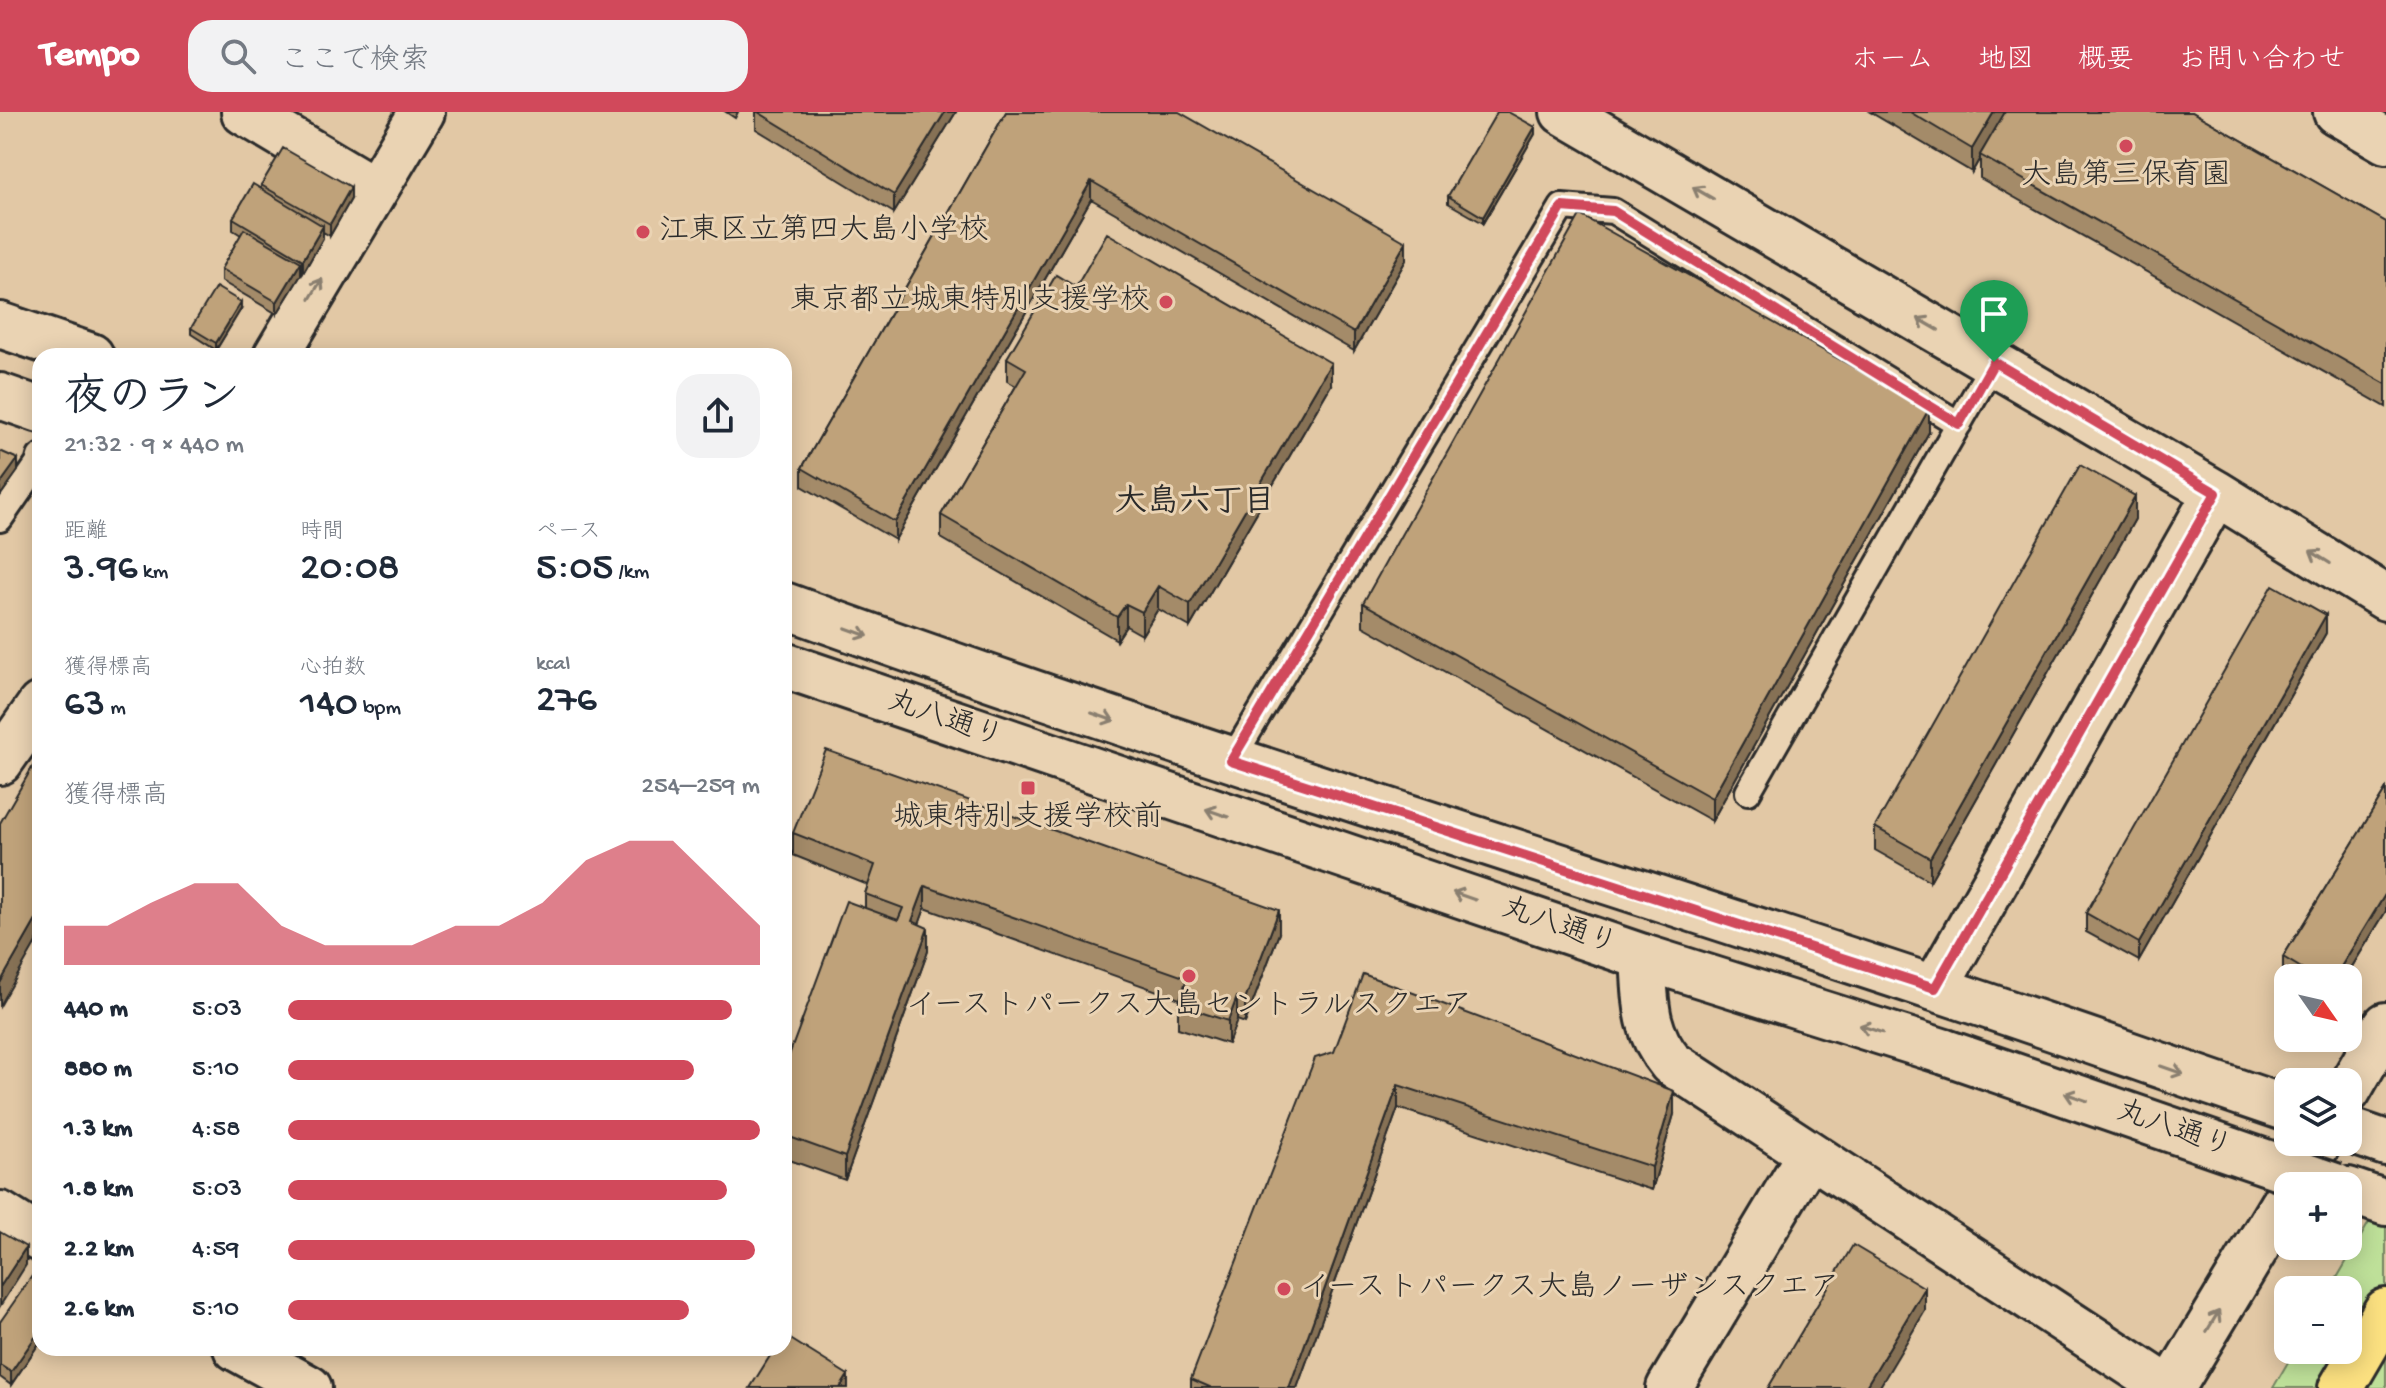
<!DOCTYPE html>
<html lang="ja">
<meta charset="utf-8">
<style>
body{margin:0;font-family:"Gochi Hand","Klee One",sans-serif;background:#f2f2f3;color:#1f2937;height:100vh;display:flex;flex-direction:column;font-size:30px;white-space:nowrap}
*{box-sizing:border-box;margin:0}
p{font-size:26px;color:#747a83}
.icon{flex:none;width:44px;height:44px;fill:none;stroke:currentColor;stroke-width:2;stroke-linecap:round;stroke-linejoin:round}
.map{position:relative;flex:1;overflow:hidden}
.details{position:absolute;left:32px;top:236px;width:760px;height:1008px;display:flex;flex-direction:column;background:#fff;border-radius:24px;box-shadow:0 4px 20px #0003}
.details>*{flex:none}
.needle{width:52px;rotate:124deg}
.tools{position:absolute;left:2274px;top:852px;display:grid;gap:16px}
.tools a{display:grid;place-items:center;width:88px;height:88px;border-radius:16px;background:#fff;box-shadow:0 4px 20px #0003;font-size:40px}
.pin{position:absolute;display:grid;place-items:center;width:68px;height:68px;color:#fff;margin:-82px -34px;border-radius:50% 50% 50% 0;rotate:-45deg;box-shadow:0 0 8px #0007}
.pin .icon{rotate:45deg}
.round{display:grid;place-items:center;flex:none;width:84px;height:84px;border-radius:24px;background:#f2f2f3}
.head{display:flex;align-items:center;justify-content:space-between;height:136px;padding:0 32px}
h1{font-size:44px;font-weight:600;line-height:60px}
.metrics{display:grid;grid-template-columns:repeat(3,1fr);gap:12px;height:136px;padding:8px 32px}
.metrics div{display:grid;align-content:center}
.metrics b{font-size:40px;font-weight:600}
.metrics small{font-size:22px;font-weight:400}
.metrics p{font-size:22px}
.chart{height:224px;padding:16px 32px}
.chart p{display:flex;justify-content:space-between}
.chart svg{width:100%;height:144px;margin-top:8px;fill:#d1495b;opacity:.7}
ul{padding:0 32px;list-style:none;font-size:26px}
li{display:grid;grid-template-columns:128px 96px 1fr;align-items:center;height:60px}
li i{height:20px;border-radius:10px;background:#d1495b}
header{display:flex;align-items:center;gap:48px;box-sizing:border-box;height:112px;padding:0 40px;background:#d1495b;color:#fff}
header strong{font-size:38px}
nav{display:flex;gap:44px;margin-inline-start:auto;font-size:28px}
.search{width:560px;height:72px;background:#f2f2f3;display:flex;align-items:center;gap:20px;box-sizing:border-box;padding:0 28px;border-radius:24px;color:#747a83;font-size:30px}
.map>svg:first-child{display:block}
.green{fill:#bee099;stroke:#748662;stroke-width:2}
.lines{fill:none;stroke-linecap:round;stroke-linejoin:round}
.lane-casing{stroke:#2b2b2b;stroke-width:30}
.street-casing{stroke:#2b2b2b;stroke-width:50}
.secondary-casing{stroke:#2b2b2b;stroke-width:50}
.highway-casing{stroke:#2b2b2b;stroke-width:50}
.lane{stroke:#ead3b3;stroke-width:24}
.street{stroke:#ead3b3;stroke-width:44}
.secondary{stroke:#ead3b3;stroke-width:44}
.highway{stroke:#fbe080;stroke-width:44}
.secondary-bridge-casing{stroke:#2b2b2b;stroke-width:50;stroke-linecap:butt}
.secondary-bridge{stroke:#ead3b3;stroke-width:44}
.wall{fill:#a48b69;stroke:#2b2b2b;stroke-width:2}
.shaded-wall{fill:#867155;stroke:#2b2b2b;stroke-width:2}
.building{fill:#bfa27a;stroke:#2b2b2b;stroke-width:2}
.oneway{stroke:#8a7f6f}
.route-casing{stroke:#fff;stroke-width:16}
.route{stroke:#d1495b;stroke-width:10}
.poi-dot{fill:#d1495b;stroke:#ead3b3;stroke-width:3}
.labels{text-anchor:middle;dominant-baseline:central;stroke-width:6;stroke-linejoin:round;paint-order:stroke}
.poi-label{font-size:30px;fill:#2b2b2b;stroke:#ead3b3}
.street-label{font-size:30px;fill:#2b2b2b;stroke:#ead3b3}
.neighbourhood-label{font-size:32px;font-weight:bold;fill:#2b2b2b;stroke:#ead3b3}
</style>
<header>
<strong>Tempo</strong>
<div class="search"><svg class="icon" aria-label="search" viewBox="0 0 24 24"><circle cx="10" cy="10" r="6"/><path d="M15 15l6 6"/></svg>ここで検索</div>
<nav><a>ホーム</a><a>地図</a><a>概要</a><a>お問い合わせ</a></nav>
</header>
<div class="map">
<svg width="2386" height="1276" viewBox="0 0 2386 1276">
<rect width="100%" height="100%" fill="#e2c8a5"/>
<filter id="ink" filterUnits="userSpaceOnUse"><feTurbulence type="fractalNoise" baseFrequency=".0125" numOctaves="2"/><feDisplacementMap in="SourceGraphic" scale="16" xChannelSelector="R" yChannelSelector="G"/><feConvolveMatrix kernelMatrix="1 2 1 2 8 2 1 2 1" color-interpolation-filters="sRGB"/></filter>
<g filter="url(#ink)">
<!-- green -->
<path class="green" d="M2386 1081V1276H2273L2295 1238H2348V1178H2330Z"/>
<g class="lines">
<!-- lane casing -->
<g class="lane-casing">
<path id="lane" d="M0 407 38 352 40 345
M1231 649 1562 95 1613 99 1959 312
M1748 680 1994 250"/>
</g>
<!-- street casing -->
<g class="street-casing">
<path id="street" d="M244 0 375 78
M1563 0 2216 381 2386 486
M2336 0 2386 29
M276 244 422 0
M0 650 40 593
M1643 845C1646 885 1643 918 1671 951L2168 1276
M1935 876 2216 381
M2348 979 2386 913
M2293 1074 2319 1030
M0 1102 40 1127
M236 1236 309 1276
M1669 1276 1809 1043
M2172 1276 2288 1083"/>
</g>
<!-- secondary casing -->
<g class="secondary-casing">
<path id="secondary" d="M0 213 91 244
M0 284 40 298
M784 493C1164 631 1550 749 1934 876 2052 915 2170 957 2288 997
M784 553 1643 845 1945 940
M2348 1018 2386 1031
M2348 1078 2386 1091"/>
</g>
<!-- highway casing -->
<g class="highway-casing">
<path id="highway" d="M2341 1276 2386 1199"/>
</g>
<!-- lane -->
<use href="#lane" class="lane"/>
<!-- street -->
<use href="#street" class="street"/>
<!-- secondary -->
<use href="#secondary" class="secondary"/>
<!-- highway -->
<use href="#highway" class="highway"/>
<!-- secondary-bridge casing -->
<g class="secondary-bridge-casing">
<path id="secondary-bridge" d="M1945 940 2335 1074"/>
</g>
<!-- secondary-bridge -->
<use href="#secondary-bridge" class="secondary-bridge"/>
</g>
<!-- wall -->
<path class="wall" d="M726 0H738L735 6Z
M756 0H956L894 101 756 17Z
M1006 0 1406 148 1354 239 1091 87 895 428 802 374V356Z
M1870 0H2192L2386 110V295L1980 66V46L1972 60Z
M1535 22 1483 111 1448 91V84Z
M261 73 351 87 330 124 323 120V126L303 161 301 159V163L277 202 221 169V157L241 123 233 118V106L261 77Z
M1076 175 1331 273 1190 515 1158 497 1142 523 1126 514 1117 528 941 426V403L1016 274 1007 269V246Z
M241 197 216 238 191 222V216Z
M1929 320 1712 709 1363 514V491Z
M2135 407 1930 769 1875 738V715Z
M2326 521 2139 849 2086 820V801Z
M2386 677V799L2345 866H2288L2283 863V845Z
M793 721 1279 821 1245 911 1237 908 1228 932 1178 916V893L1180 887 925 796 919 812 928 839 845 1068 784 1046V957L865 796V782L868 773 793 743Z
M1334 940 1674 1002 1652 1078 1398 996 1297 1276H1191V1267Z
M40 1169V1230L11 1273 0 1265V1210Z"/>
<!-- shaded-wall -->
<path class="shaded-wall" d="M945 0H956L894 101V83Z
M1994 0H2007L1980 43V46L1972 60V37Z
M1535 15V22L1483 111V105Z
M1091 69V87L895 428V410Z
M351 75V87L330 124V112Z
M323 114V126L303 161V148Z
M1406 130V148L1354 239V221Z
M301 150V163L277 202V190Z
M241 190V197L216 238V231Z
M1331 251V273L1190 515V492Z
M1929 297V320L1712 709V686Z
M18 347V359L0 384V372Z
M2135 384V407L1930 769V746Z
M1158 474V497L1142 523V500Z
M1126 492V514L1117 528V505Z
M2326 503V521L2139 849V831Z
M925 774V796L912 832V809Z
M2386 781V799L2345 866H2334Z
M1279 798V821L1245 911V888Z
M40 801V824L0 894V871Z
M928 816V839L845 1068V1045Z
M1237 885V908L1228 932V909Z
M1398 973V996L1297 1276H1289Z
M1674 979V1002L1652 1078V1055Z
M26 1135V1153L0 1194V1175Z
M1925 1176V1199L1879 1276H1865Z
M40 1218V1230L11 1273V1260Z
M848 1263V1276H840Z"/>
<!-- building -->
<path class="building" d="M758 0H945L894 83Z
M1006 0H1179L1406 130 1354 221 1091 69 895 410 802 356Z
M1497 0H1508L1535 15 1483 105 1448 84Z
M1910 0H1994L1972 37Z
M2005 0H2192L2386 110V272L1980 43Z
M283 36 351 75 330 112 261 73Z
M253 72 323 114 303 148 233 106Z
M1580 103 1929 297 1712 686 1363 491Z
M244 117 301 150 277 190 221 157Z
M1107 121 1331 251 1190 492 1158 474 1142 500 1126 492 1117 505 941 403 1026 257 1007 246 1056 163 1076 175Z
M216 175 241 190 216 231 191 216Z
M0 339 18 347 0 372Z
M2080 353 2135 384 1930 746 1875 715Z
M2273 473 2326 503 2139 831 2086 801Z
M826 638 1279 798 1245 888 1237 885 1228 909 1178 893 1187 866 925 774 912 809 928 816 845 1045 784 1023V957L846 789 898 808 903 796 865 782 875 753 793 721Z
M40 642V801L0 871V711Z
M2386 677V781L2334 866H2318L2283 845Z
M1363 862 1674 979 1652 1055 1398 973 1289 1276H1212L1191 1267 1315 946 1334 940Z
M0 1120 26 1135 0 1175Z
M1853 1133 1925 1176 1865 1276H1768Z
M32 1164 40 1169V1218L11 1260 0 1253V1210Z
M784 1223 848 1263 840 1276H750L775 1236H784Z"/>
<!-- one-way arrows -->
<defs><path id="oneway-shaft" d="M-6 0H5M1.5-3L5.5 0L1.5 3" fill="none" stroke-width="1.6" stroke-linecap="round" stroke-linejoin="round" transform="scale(2)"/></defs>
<g class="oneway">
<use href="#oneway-shaft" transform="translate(1703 81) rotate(-150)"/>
<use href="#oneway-shaft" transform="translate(316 177) rotate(-59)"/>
<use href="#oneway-shaft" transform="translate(1928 212) rotate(-150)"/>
<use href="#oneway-shaft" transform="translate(2320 445) rotate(-148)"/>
<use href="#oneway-shaft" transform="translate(857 520) rotate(20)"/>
<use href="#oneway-shaft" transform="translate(1103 605) rotate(19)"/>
<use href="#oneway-shaft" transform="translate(1217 701) rotate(-161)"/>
<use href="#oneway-shaft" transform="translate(1464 784) rotate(-161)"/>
<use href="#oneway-shaft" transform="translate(1871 917) rotate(-162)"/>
<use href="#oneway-shaft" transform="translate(2172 958) rotate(19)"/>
<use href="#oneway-shaft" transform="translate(2076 985) rotate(-161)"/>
<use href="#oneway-shaft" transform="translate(2213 1209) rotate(-59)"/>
</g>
</g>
<g class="lines" filter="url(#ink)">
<!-- route casing -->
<g class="route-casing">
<path id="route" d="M1562 95 1613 99 1959 312 1994 250 2216 381 1935 876 1231 649Z"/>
</g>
<!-- route -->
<use href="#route" class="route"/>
</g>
<!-- markers -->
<g class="poi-dot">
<circle cx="2126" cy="34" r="8"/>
<circle cx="643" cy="120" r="8"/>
<circle cx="1166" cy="190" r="8"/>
<rect x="1020" y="668" width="16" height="16" rx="4"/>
<circle cx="1189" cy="864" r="8"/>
<circle cx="1284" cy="1177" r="8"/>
</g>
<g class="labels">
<!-- poi labels -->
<g class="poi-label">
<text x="2126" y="65">大島第三保育園</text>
<text x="659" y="120" text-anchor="start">江東区立第四大島小学校</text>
<text x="1150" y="190" text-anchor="end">東京都立城東特別支援学校</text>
<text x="1028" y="707">城東特別支援学校前</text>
<text x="1189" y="895">イーストパークス大島セントラルスクエア</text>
<text x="1300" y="1177" text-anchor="start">イーストパークス大島ノーザンスクエア</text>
</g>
<!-- street labels -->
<g class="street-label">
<text transform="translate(945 609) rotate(19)">丸八通り</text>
<text transform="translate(1559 816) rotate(19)">丸八通り</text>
<text transform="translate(2174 1019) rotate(19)">丸八通り</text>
</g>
<!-- neighbourhood labels -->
<g class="neighbourhood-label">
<text x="1195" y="392">大島六丁目</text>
</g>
</g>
</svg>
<div class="tools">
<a><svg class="needle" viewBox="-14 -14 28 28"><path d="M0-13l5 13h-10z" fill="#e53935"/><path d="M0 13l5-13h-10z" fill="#747a83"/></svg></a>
<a><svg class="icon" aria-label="layers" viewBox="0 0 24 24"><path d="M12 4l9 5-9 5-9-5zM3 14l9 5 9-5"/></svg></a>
<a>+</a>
<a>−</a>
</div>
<div class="pin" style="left:1994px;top:250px;background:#1e9e55"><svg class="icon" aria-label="arrive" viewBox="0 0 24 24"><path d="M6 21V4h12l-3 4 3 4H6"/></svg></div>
<section class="details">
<div class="head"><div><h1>夜のラン</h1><p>21:32 · 9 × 440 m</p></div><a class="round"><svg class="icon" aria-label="share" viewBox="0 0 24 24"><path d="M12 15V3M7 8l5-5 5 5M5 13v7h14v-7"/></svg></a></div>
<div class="metrics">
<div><p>距離</p><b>3.96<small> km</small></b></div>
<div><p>時間</p><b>20:08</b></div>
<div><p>ペース</p><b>5:05<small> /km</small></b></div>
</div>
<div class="metrics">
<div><p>獲得標高</p><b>63<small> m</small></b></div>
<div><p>心拍数</p><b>140<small> bpm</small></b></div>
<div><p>kcal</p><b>276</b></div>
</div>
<div class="chart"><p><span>獲得標高</span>254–259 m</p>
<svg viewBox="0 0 160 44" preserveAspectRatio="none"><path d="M0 44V32L10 32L20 25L30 19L40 19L50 32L60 38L70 38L80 38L90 32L100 32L110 25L120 12L130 6L140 6L150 19L160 32V44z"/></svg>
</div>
<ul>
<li><b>440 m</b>5:03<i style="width:94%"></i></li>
<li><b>880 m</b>5:10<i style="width:86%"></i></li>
<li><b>1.3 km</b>4:58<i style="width:100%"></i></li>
<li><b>1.8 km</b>5:03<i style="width:93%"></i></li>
<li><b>2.2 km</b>4:59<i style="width:99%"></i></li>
<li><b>2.6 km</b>5:10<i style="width:85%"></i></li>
</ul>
</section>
</div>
